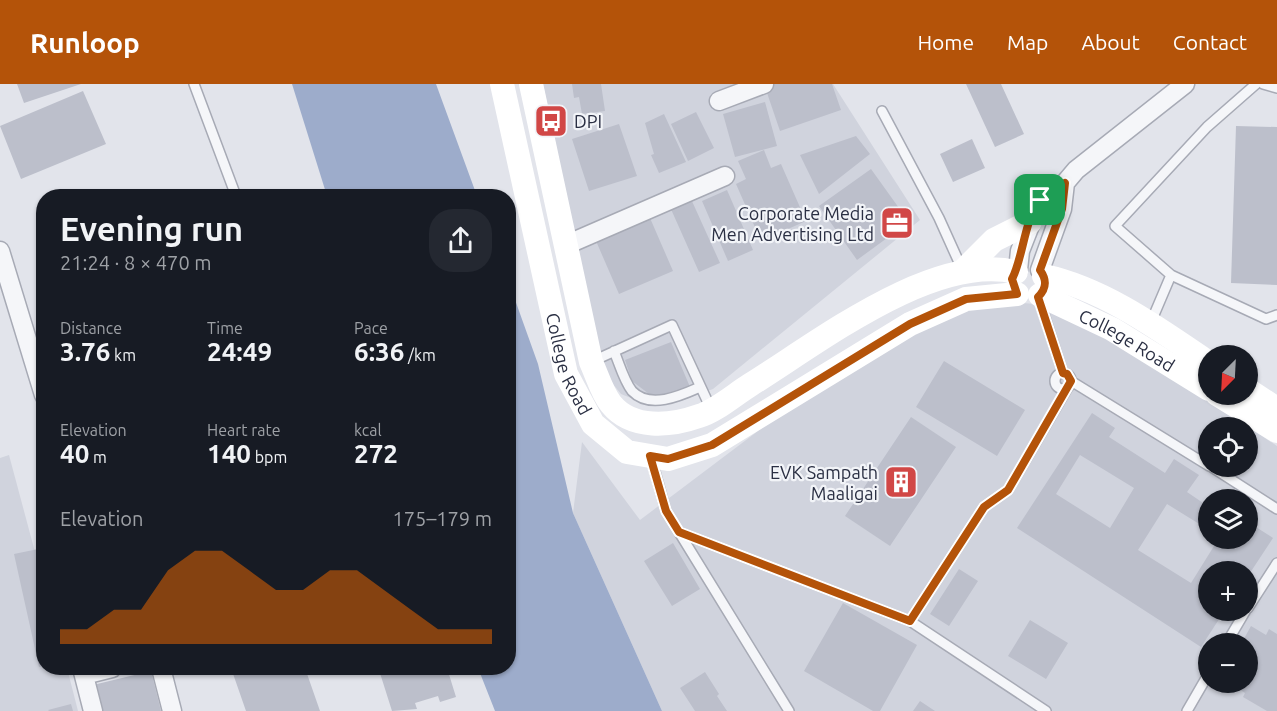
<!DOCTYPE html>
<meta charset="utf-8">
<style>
body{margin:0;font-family:Ubuntu,sans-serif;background:#242831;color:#f1f3f6;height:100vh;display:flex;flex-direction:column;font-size:22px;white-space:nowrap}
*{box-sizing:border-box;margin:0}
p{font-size:20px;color:#9ea1a6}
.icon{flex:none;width:33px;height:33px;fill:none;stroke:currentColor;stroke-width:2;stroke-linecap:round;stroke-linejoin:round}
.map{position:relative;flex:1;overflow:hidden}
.panel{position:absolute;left:36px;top:105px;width:480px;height:486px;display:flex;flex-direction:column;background:#171b24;border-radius:24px;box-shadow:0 2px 4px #0004}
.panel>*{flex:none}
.needle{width:39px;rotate:204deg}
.buttons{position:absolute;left:1198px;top:261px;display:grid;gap:12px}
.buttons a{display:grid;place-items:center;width:60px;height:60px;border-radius:50%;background:#171b24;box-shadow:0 2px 4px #0004;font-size:30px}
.pin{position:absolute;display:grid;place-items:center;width:51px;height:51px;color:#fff;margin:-26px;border-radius:12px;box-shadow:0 3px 9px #0006}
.round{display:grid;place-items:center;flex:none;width:63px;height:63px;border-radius:24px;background:#242831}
.head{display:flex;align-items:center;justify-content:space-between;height:102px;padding:0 24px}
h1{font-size:33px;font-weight:700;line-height:45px}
.stats{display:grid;grid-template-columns:repeat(3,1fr);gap:9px;height:102px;padding:6px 24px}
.stats div{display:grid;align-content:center}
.stats b{font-size:26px;font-weight:700}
.stats small{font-size:16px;font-weight:400}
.stats p{font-size:16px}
.chart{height:168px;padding:12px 24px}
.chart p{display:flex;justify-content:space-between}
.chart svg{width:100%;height:108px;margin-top:6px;fill:#b45309;opacity:.7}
header{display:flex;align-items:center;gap:36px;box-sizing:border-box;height:84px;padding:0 30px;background:#b45309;color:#fff}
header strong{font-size:28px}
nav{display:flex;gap:33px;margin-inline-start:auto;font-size:21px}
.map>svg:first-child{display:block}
.built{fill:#d0d3dd;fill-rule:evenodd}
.water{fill:#9daccb}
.building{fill:#bcbfcb;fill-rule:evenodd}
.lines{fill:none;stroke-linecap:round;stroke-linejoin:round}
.service-casing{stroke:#a7aab5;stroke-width:12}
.minor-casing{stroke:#a7aab5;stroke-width:21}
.service{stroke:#f5f6f9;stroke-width:9}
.minor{stroke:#f5f6f9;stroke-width:18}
.secondary{stroke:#fff;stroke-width:24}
.route-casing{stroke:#fff;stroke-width:12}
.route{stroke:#b45309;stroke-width:8}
.labels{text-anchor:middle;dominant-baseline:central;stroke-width:4.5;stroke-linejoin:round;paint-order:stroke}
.poi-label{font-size:18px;fill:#2a2f43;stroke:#f2f4f8;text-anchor:end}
.street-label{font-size:18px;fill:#2a2f43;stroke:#f2f4f8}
</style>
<header>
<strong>Runloop</strong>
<nav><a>Home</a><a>Map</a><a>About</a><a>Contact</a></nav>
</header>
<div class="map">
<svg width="1277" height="627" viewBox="0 0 1277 627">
<rect width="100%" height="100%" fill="#e2e4eb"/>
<!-- built -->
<path class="built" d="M543 0H833L920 136 713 305 678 318 648 321 621 310 604 289Z
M974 215 1035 220 1099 243 1277 362V627H662L573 429 582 358 640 436 901 239ZM1209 344H1248V382H1209ZM1209 416H1248V454H1209ZM1209 488H1248V526H1209ZM1209 560H1248V598H1209Z
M9 371 43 498 44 584H67L78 627H0V374Z"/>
<!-- water -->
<path class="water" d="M292 0H436L477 112H327Z
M509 199 538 280 573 429 662 627H495L478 584H508Z"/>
<!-- building -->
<path class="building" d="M17 0H81L24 19Z
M572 0H601L605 27 582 30 579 13 574 14Z
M774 0H832L841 26 780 47 765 3Z
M966 0H1001L1024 50 995 63Z
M83 7 106 60 21 95 0 42Z
M765 18 777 62 735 73 723 30Z
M696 28 714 64 688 77 671 40Z
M664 30 686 78 659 89 651 71 654 70 645 39Z
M619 40 637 92 589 107 572 55Z
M1236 42 1277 43V201L1231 199Z
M856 52 870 70 819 110 800 71Z
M972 55 985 84 953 98 940 70Z
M764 66 771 84 781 80 806 137 761 157 736 100 746 95 738 77Z
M871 85 909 138 857 176 819 122Z
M727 106 753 166 728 177 702 117Z
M691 115 720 179 699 188 670 123Z
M650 134 673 187 619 210 596 157Z
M671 258 690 303 672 312 653 313 632 297 625 276Z
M944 277 1025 326 997 372 916 323Z
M1092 329 1115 344 1109 353 1165 389 1174 375 1199 391 1187 408 1209 423V446L1167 420 1138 466 1191 499 1219 454H1248V438L1273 454 1248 492V488H1209V526H1225L1201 563 1017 444ZM1080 371 1134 404 1110 444 1056 410Z
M911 333 956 363 890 462 845 432Z
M673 459 700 505 672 522 644 477Z
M43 464 44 582 39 583 14 470Z
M959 485 978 497 949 542 930 530Z
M843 519 917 561 880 627H873L804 587Z
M1030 536 1068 559 1046 595 1008 572Z
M1251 542 1266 551 1269 545 1277 550V627H1267L1243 613 1245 609 1228 598H1248V560H1241Z
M231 584H305L320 627H246Z
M388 584H447L456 613 440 618 438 612 415 619 417 625 392 627 379 586Z
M151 587 161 627H100L93 601Z
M705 588 719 610 717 612 727 627H695L680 604Z
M920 617 935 627H913Z
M71 620 73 627H49L48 626Z"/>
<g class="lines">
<!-- service casing -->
<g class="service-casing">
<path id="service" d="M194 0 236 112
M1256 0 1207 43 1115 142 1171 191 1266 235 1277 231
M1263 0 1277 4
M882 27 939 134 962 185
M1039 215 1063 289
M1151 238 1171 191
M614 267C619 279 624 297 632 307 650 326 682 311 700 303
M593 277 672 241 711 325
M1055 297a8 8 0 1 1 16 0a8 8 0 1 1-16 0Z
M1071 297 1209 382
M651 374 666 427 789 627
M1210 382 1277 425
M679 448 910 537 1046 627
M1248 524 1277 479
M910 537 984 423 1008 406 1068 303
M1226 560 1246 526
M1187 627 1209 589"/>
</g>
<!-- minor casing -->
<g class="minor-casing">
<path id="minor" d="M719 17 764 0
M566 161 725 92
M0 167 44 311
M1018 186 1020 167 1040 116 1065 99
M1040 186 1062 125 1065 99 1076 86 1185 0
M82 584 93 627
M161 584 172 627
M84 591 112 584"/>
</g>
<!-- service -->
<use href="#service" class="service"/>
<!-- minor -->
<use href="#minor" class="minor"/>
<!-- secondary -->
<g class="secondary">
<path id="s1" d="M502 0 566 290 593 340 627 368 668 375 712 361 910 240 966 215 1017 210"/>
<path d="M531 0 591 278C597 291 602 309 611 320 632 346 671 342 699 332 716 327 734 311 750 301 818 259 933 168 1016 188"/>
<path d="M963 187 994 156 1030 138"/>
<path d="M1044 192C1104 205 1159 245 1209 279"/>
<path id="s2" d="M1040 211 1112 245 1209 305"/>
<path d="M1248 306 1277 325"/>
<path d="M1217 310 1277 347"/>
</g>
</g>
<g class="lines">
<!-- route casing -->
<g class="route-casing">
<path id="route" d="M1065 99 1062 125 1040 186C1047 196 1047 204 1038 213L1063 289 1067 290 1071 297 1008 406 984 423 910 537 679 448 666 427 650 372 668 375 712 361 910 240 966 215 1017 210 1012 195C1023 175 1025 131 1041 115 1048 108 1058 104 1065 99Z"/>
</g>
<!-- route -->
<use href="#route" class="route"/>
</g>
<!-- icons -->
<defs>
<g id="bus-square" transform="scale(1.725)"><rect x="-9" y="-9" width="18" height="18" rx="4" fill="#d14746" stroke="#f2f4f8"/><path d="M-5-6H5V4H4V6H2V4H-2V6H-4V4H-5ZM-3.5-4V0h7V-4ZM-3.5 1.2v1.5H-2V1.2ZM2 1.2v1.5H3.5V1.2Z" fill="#fff"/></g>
<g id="office-square" transform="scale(1.725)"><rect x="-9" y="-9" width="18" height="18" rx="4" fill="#d14746" stroke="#f2f4f8"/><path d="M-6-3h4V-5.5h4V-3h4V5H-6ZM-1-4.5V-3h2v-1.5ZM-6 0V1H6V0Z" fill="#fff"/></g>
<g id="building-square" transform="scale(1.725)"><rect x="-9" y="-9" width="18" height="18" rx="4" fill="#d14746" stroke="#f2f4f8"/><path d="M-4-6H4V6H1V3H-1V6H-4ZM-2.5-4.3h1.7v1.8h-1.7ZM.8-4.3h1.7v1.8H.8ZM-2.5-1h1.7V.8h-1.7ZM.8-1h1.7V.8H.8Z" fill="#fff"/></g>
</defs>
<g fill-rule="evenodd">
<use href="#bus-square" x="551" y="37"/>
<use href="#office-square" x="897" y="139"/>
<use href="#building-square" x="901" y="398"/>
</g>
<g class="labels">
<!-- poi labels -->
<g class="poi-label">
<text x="574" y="37" text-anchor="start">DPI</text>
<text x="874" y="129">Corporate Media<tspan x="874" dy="21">Men Advertising Ltd</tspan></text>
<text x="878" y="388">EVK Sampath<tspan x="878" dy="21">Maaligai</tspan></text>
</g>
<!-- street labels -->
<g class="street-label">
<text stroke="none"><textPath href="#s2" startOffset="98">College Road</textPath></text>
<text stroke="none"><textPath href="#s1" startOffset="288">College Road</textPath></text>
</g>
</g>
</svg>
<div class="buttons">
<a><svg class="needle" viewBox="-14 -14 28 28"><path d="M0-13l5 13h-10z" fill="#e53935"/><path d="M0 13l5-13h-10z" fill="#9ea1a6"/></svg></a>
<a><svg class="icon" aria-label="locate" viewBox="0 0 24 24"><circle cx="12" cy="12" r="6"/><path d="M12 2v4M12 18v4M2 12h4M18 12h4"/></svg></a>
<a><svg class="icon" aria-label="layers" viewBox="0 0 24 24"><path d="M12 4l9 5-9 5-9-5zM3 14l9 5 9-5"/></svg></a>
<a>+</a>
<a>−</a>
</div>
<div class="pin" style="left:1040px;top:116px;background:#1e9e55"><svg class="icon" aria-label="arrive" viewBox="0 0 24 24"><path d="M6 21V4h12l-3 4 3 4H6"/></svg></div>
<section class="panel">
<div class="head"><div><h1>Evening run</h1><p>21:24 · 8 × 470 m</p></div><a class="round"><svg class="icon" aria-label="share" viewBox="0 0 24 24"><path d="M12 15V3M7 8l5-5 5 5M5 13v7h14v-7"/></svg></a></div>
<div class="stats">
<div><p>Distance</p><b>3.76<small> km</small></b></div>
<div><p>Time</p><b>24:49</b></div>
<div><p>Pace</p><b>6:36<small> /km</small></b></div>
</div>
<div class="stats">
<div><p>Elevation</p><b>40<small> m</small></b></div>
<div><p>Heart rate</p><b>140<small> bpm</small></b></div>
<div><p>kcal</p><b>272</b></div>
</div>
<div class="chart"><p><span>Elevation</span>175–179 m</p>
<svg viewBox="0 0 160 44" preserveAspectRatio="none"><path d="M0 44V38L10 38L20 30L30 30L40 14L50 6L60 6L70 14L80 22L90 22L100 14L110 14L120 22L130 30L140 38L150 38L160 38V44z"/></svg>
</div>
</section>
</div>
